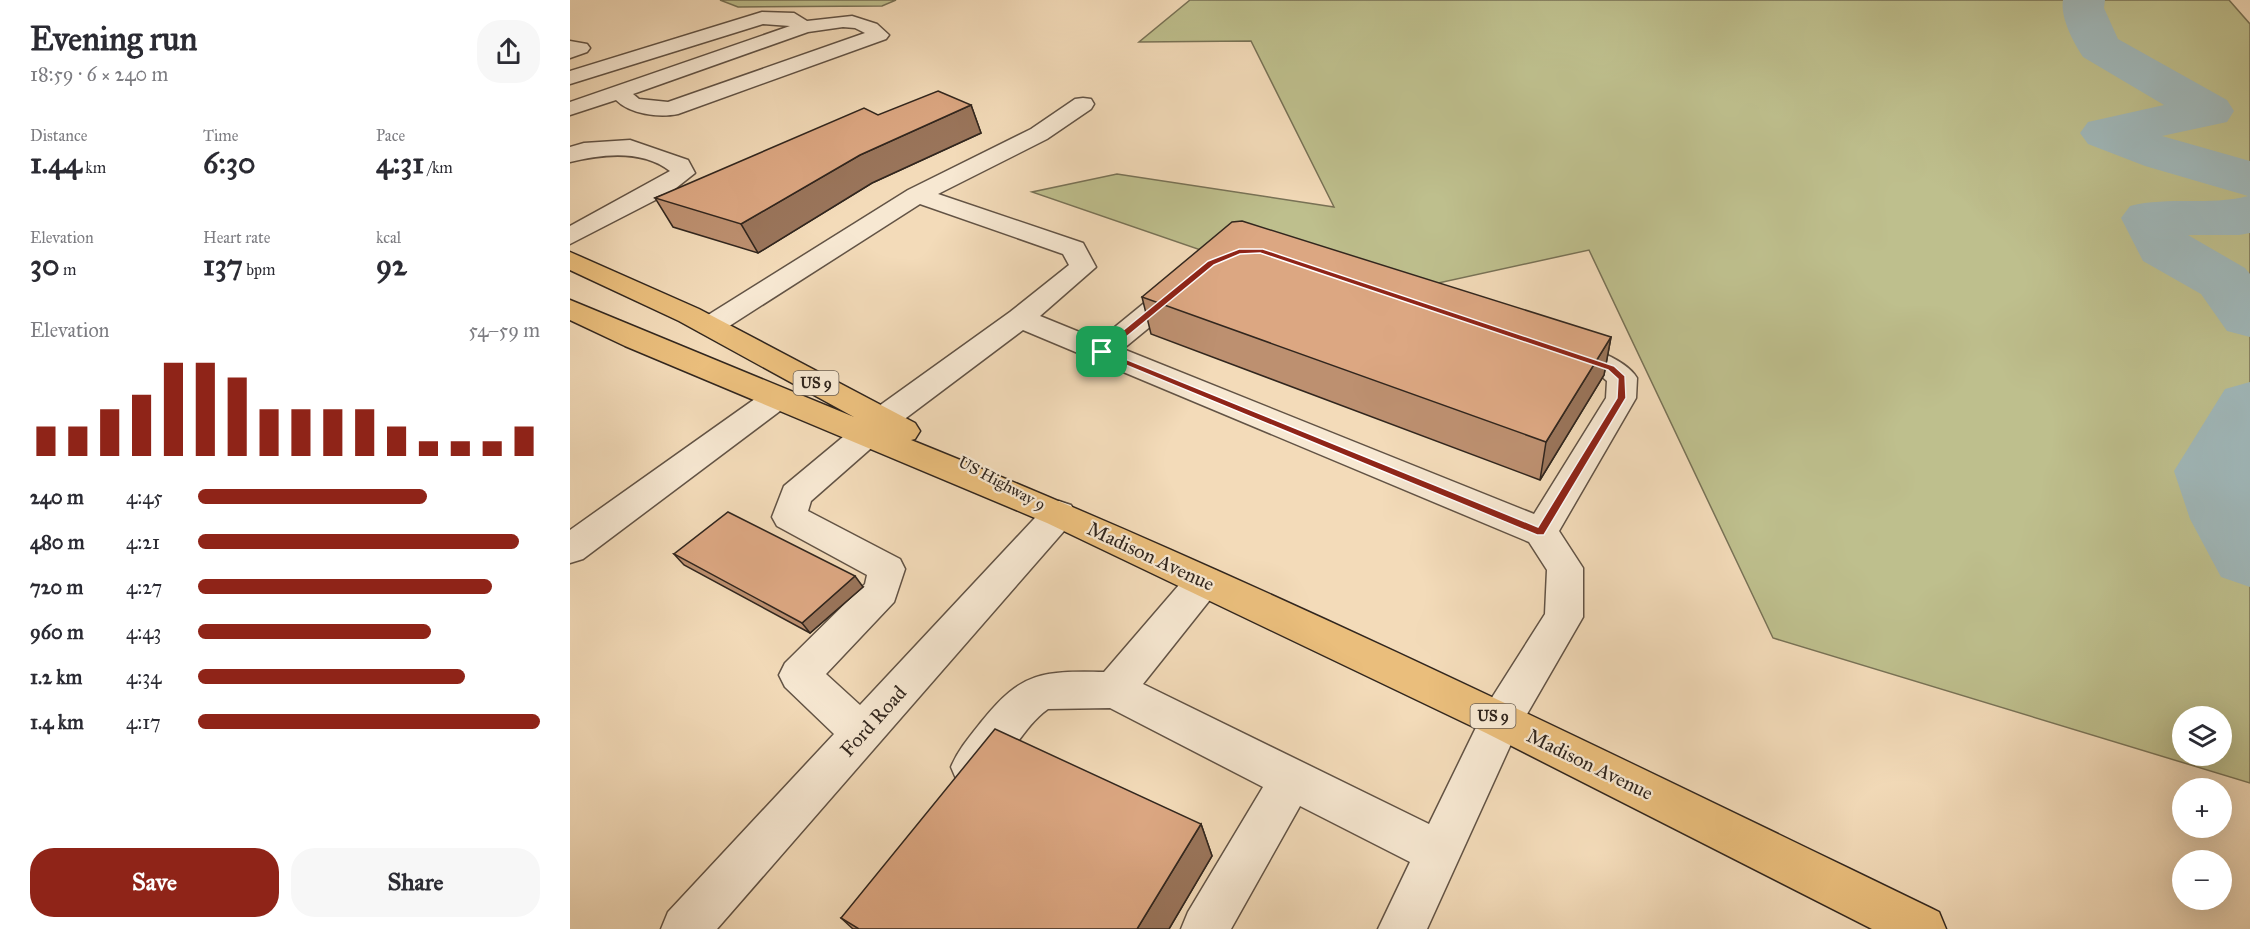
<!DOCTYPE html>
<meta charset="utf-8">
<style>
body{margin:0;font-family:"IM FELL Great Primer",serif;background:#f7f7f7;color:#2b2b33;height:100vh;display:flex;flex-direction:column;font-size:22px;white-space:nowrap}
*{box-sizing:border-box;margin:0}
p{font-size:20px;color:#7c7c81}
.icon{flex:none;width:33px;height:33px;fill:none;stroke:currentColor;stroke-width:2;stroke-linecap:round;stroke-linejoin:round}
.map{position:relative;flex:1;overflow:hidden}
.details{display:flex;flex-direction:column;background:#fff;width:570px}
.details>*{flex:none}
.tools{position:absolute;left:1602px;top:706px;display:grid;gap:12px}
.tools a{display:grid;place-items:center;width:60px;height:60px;border-radius:50%;background:#fff;box-shadow:0 6px 24px #0002;font-size:30px}
.pin{position:absolute;display:grid;place-items:center;width:51px;height:51px;color:#fff;margin:-26px;border-radius:12px;box-shadow:0 3px 9px #0006}
.round{display:grid;place-items:center;flex:none;width:63px;height:63px;border-radius:24px;background:#f7f7f7}
.headline{display:flex;align-items:center;justify-content:space-between;height:102px;padding:0 30px}
h1{font-size:33px;font-weight:800;line-height:45px}
.stats{display:grid;grid-template-columns:repeat(3,1fr);gap:9px;height:102px;padding:6px 30px}
.stats div{display:grid;align-content:center}
.stats b{font-size:30px;font-weight:800}
.stats small{font-size:16px;font-weight:400}
.stats p{font-size:16px}
.chart{height:168px;padding:12px 30px}
.chart p{display:flex;justify-content:space-between}
.chart svg{width:100%;height:108px;margin-top:6px;stroke:#8f2418;stroke-width:6}
.action{display:flex;gap:12px;margin-top:auto;padding:12px 30px}
.action a{flex:1;height:69px;border-radius:24px;background:#8f2418;color:#fff;font-size:24px;font-weight:800;line-height:69px;text-align:center}
.action a+a{background:#f7f7f7;color:#2b2b33}
ul{padding:0 30px;list-style:none;font-size:20px}
li{display:grid;grid-template-columns:96px 72px 1fr;align-items:center;height:45px}
li i{height:15px;border-radius:8px;background:#8f2418}
main{display:flex;flex:1;min-height:0}
.map>svg:first-child{display:block}
.green{fill:#bebf8d;stroke:#787256;stroke-width:1.5;fill-rule:evenodd}
.lines{fill:none;stroke-linecap:round;stroke-linejoin:round}
.river{fill:#a0b8ba;fill-rule:evenodd}
.minor-casing{stroke:#625345;stroke-width:3}
.highway-casing{stroke:#31261e;stroke-width:3}
.minor{fill:#f7e8d2;fill-rule:evenodd}
.highway{fill:#eabe7c;fill-rule:evenodd}
.wall{fill:#bd9070;stroke:#31261e;stroke-width:1.5}
.shaded-wall{fill:#9a755b;stroke:#31261e;stroke-width:1.5}
.building{fill:#dca782;stroke:#31261e;stroke-width:1.5}
.route{fill:#8f2418;stroke:#fff;stroke-width:1.5;fill-rule:evenodd}
.labels{text-anchor:middle;dominant-baseline:central;stroke-width:4.5;stroke-linejoin:round;paint-order:stroke}
.shield{fill:#f7e8d2;stroke:#6c6054;stroke-width:1.5}
.shield-label{font-size:15px;font-weight:bold;fill:#31261e}
.street-label{font-size:16px;fill:#31261e;stroke:#f7e8d2}
.near-street-label{font-size:20px;fill:#31261e;stroke:#f7e8d2}
</style>
<main>
<section class="details">
<div class="headline"><div><h1>Evening run</h1><p>18:59 · 6 × 240 m</p></div><a class="round"><svg class="icon" aria-label="share" viewBox="0 0 24 24"><path d="M12 15V3M7 8l5-5 5 5M5 13v7h14v-7"/></svg></a></div>
<div class="stats">
<div><p>Distance</p><b>1.44<small> km</small></b></div>
<div><p>Time</p><b>6:30</b></div>
<div><p>Pace</p><b>4:31<small> /km</small></b></div>
</div>
<div class="stats">
<div><p>Elevation</p><b>30<small> m</small></b></div>
<div><p>Heart rate</p><b>137<small> bpm</small></b></div>
<div><p>kcal</p><b>92</b></div>
</div>
<div class="chart"><p><span>Elevation</span>54–59 m</p>
<svg viewBox="0 0 160 44" preserveAspectRatio="none"><path d="M5 44V32M15 44V32M25 44V25M35 44V19M45 44V6M55 44V6M65 44V12M75 44V25M85 44V25M95 44V25M105 44V25M115 44V32M125 44V38M135 44V38M145 44V38M155 44V32"/></svg>
</div>
<ul>
<li><b>240 m</b>4:45<i style="width:67%"></i></li>
<li><b>480 m</b>4:21<i style="width:94%"></i></li>
<li><b>720 m</b>4:27<i style="width:86%"></i></li>
<li><b>960 m</b>4:43<i style="width:68%"></i></li>
<li><b>1.2 km</b>4:34<i style="width:78%"></i></li>
<li><b>1.4 km</b>4:17<i style="width:100%"></i></li>
</ul>
<div class="action"><a>Save</a><a>Share</a></div>
</section>
<div class="map">
<svg width="1680" height="929" viewBox="0 0 1680 929">
<rect width="100%" height="100%" fill="#f3dbb9"/>
<filter id="stains"><feTurbulence type="fractalNoise" baseFrequency=".00333" numOctaves="4"/><feColorMatrix values="0 0 0 0 .2 0 0 0 0 .09 0 0 0 0 .02 0 0 0 .5 -.17"/></filter>
<radialGradient id="worn" r=".72"><stop offset=".6" stop-color="#630" stop-opacity="0"/><stop offset="1" stop-color="#630" stop-opacity=".3"/></radialGradient>
<!-- green -->
<path class="green" d="M150 0H326L312 6 168 7Z
M620 0H1659L1680 24V783L1203 638 1019 250 782 302 462 192 547 174 764 207 681 41 569 42ZM1612 717H1652V756H1612Z"/>
<g class="lines">
<!-- river -->
<path class="river" d="M1493 0H1535L1534 8 1548 39 1657 100 1664 111 1657 122 1592 136 1680 161V233L1669 235H1618L1675 268 1680 274V337L1657 331 1631 294 1573 261 1551 218 1560 206C1599 196 1639 206 1678 196L1575 166 1518 144 1510 133 1518 122 1594 105 1513 57C1503 42 1490 17 1493 0Z
M1680 382V587L1651 577 1620 519 1604 471 1655 389Z"/>
<!-- minor casing -->
<g class="minor-casing">
<path id="minor" d="M192 12 224 13 237 21 282 16 307 24 319 35 316 39 108 114C88 118 60 114 46 100L0 115V102L220 26 193 24 0 84V71ZM273 27 285 28 295 33 98 102 69 99 63 94 238 32Z
M0 41 17 44 20 48 17 52 0 58Z
M513 98 521 99 524 104 521 109 477 139 368 194 513 243 526 267 470 316 529 340 600 282 610 280 620 282 624 288 620 294 553 349 964 514 1036 398 1037 381 1030 375 984 359 979 352 984 345C1006 339 1055 358 1067 378L1066 398 989 531 1013 568V617L946 733 857 929H808L840 862 730 806 661 929H611L618 912 693 787 540 708 478 709C448 730 435 774 402 787L387 781 381 767C388 750 400 736 412 721 452 671 473 671 534 672L621 571 634 566 647 571 652 581 647 591 573 684 859 824 916 707 975 614 977 570 959 542 453 330 324 427 308 428 312 435 307 443 241 501 238 511 330 559 335 569 324 602 256 674 290 705 477 505 489 501 501 505 506 514 501 523 147 929H91L98 912 264 734 215 687 209 675 215 663 295 584 297 575 207 526 202 517 214 486 285 427 301 425 297 419 302 411 440 312 499 265 493 254 350 204 150 332 140 335 130 332 126 326 130 320 338 190 461 129 505 99Z
M60 140 118 160 125 173 101 192 0 244V226L100 171C72 149 32 154 0 162V147L14 143Z
M207 388 218 391 222 398 218 405 13 559 0 563V530L196 391Z"/>
</g>
<!-- highway casing -->
<g class="highway-casing">
<path id="highway" d="M0 252 129 309 345 423 350 431 345 439 341 440C691 581 1030 748 1369 912L1376 929H1302L916 733 477 523 55 346 0 320V300L284 417 109 321 0 270Z"/>
</g>
<!-- minor -->
<use href="#minor" class="minor"/>
<!-- highway -->
<use href="#highway" class="highway"/>
</g>
<!-- wall -->
<path class="wall" d="M401 105 411 133 302 183 188 253 103 227 85 198 308 115Z
M572 297 1041 337 1034 375 970 480 581 334Z
M104 554 293 587 240 633 114 565Z
M631 824 642 856 599 929H283L271 918Z"/>
<!-- shaded-wall -->
<path class="shaded-wall" d="M401 105 411 133 302 183 188 253 171 224 290 155Z
M1041 337 1034 375 970 480 976 442Z
M285 576 293 587 240 633 232 623Z
M631 824 642 856 599 929H567Z"/>
<!-- building -->
<path class="building" d="M368 91 401 105 290 155 171 224 85 198 294 108 308 115Z
M672 221 1041 337 976 442 572 297 662 222Z
M158 512 285 576 232 623 104 554Z
M425 729 631 824 567 929H289L271 918Z"/>
<!-- route -->
<path class="route" d="M669 249H693L1044 366 1055 376 1056 398 974 535H967L529 354V350L638 261ZM690 253 1038 370 1048 379 1047 398 968 527 538 352 644 265 670 254Z"/>
<g class="labels">
<!-- shield labels -->
<g class="shield">
<rect x="223.5" y="371" width="45" height="24" rx="4.5"/>
<rect x="900.5" y="704" width="45" height="24" rx="4.5"/>
</g>
<g class="shield-label">
<text x="246" y="383">US 9</text>
<text x="923" y="716">US 9</text>
</g>
<!-- street labels -->
<g class="street-label">
<text transform="translate(432 483) rotate(28)">US Highway 9</text>
</g>
<!-- near-street labels -->
<g class="near-street-label">
<text transform="translate(581 556) rotate(25)">Madison Avenue</text>
<text transform="translate(303 721) rotate(-48)">Ford Road</text>
<text transform="translate(1020 764) rotate(26)">Madison Avenue</text>
</g>
</g>
<rect width="100%" height="100%" filter="url(#stains)"/>
<rect width="100%" height="100%" fill="url(#worn)"/>
</svg>
<div class="tools">
<a><svg class="icon" aria-label="layers" viewBox="0 0 24 24"><path d="M12 4l9 5-9 5-9-5zM3 14l9 5 9-5"/></svg></a>
<a>+</a>
<a>−</a>
</div>
<div class="pin" style="left:532px;top:352px;background:#1e9e55"><svg class="icon" aria-label="arrive" viewBox="0 0 24 24"><path d="M6 21V4h12l-3 4 3 4H6"/></svg></div>
</div>
</main>
